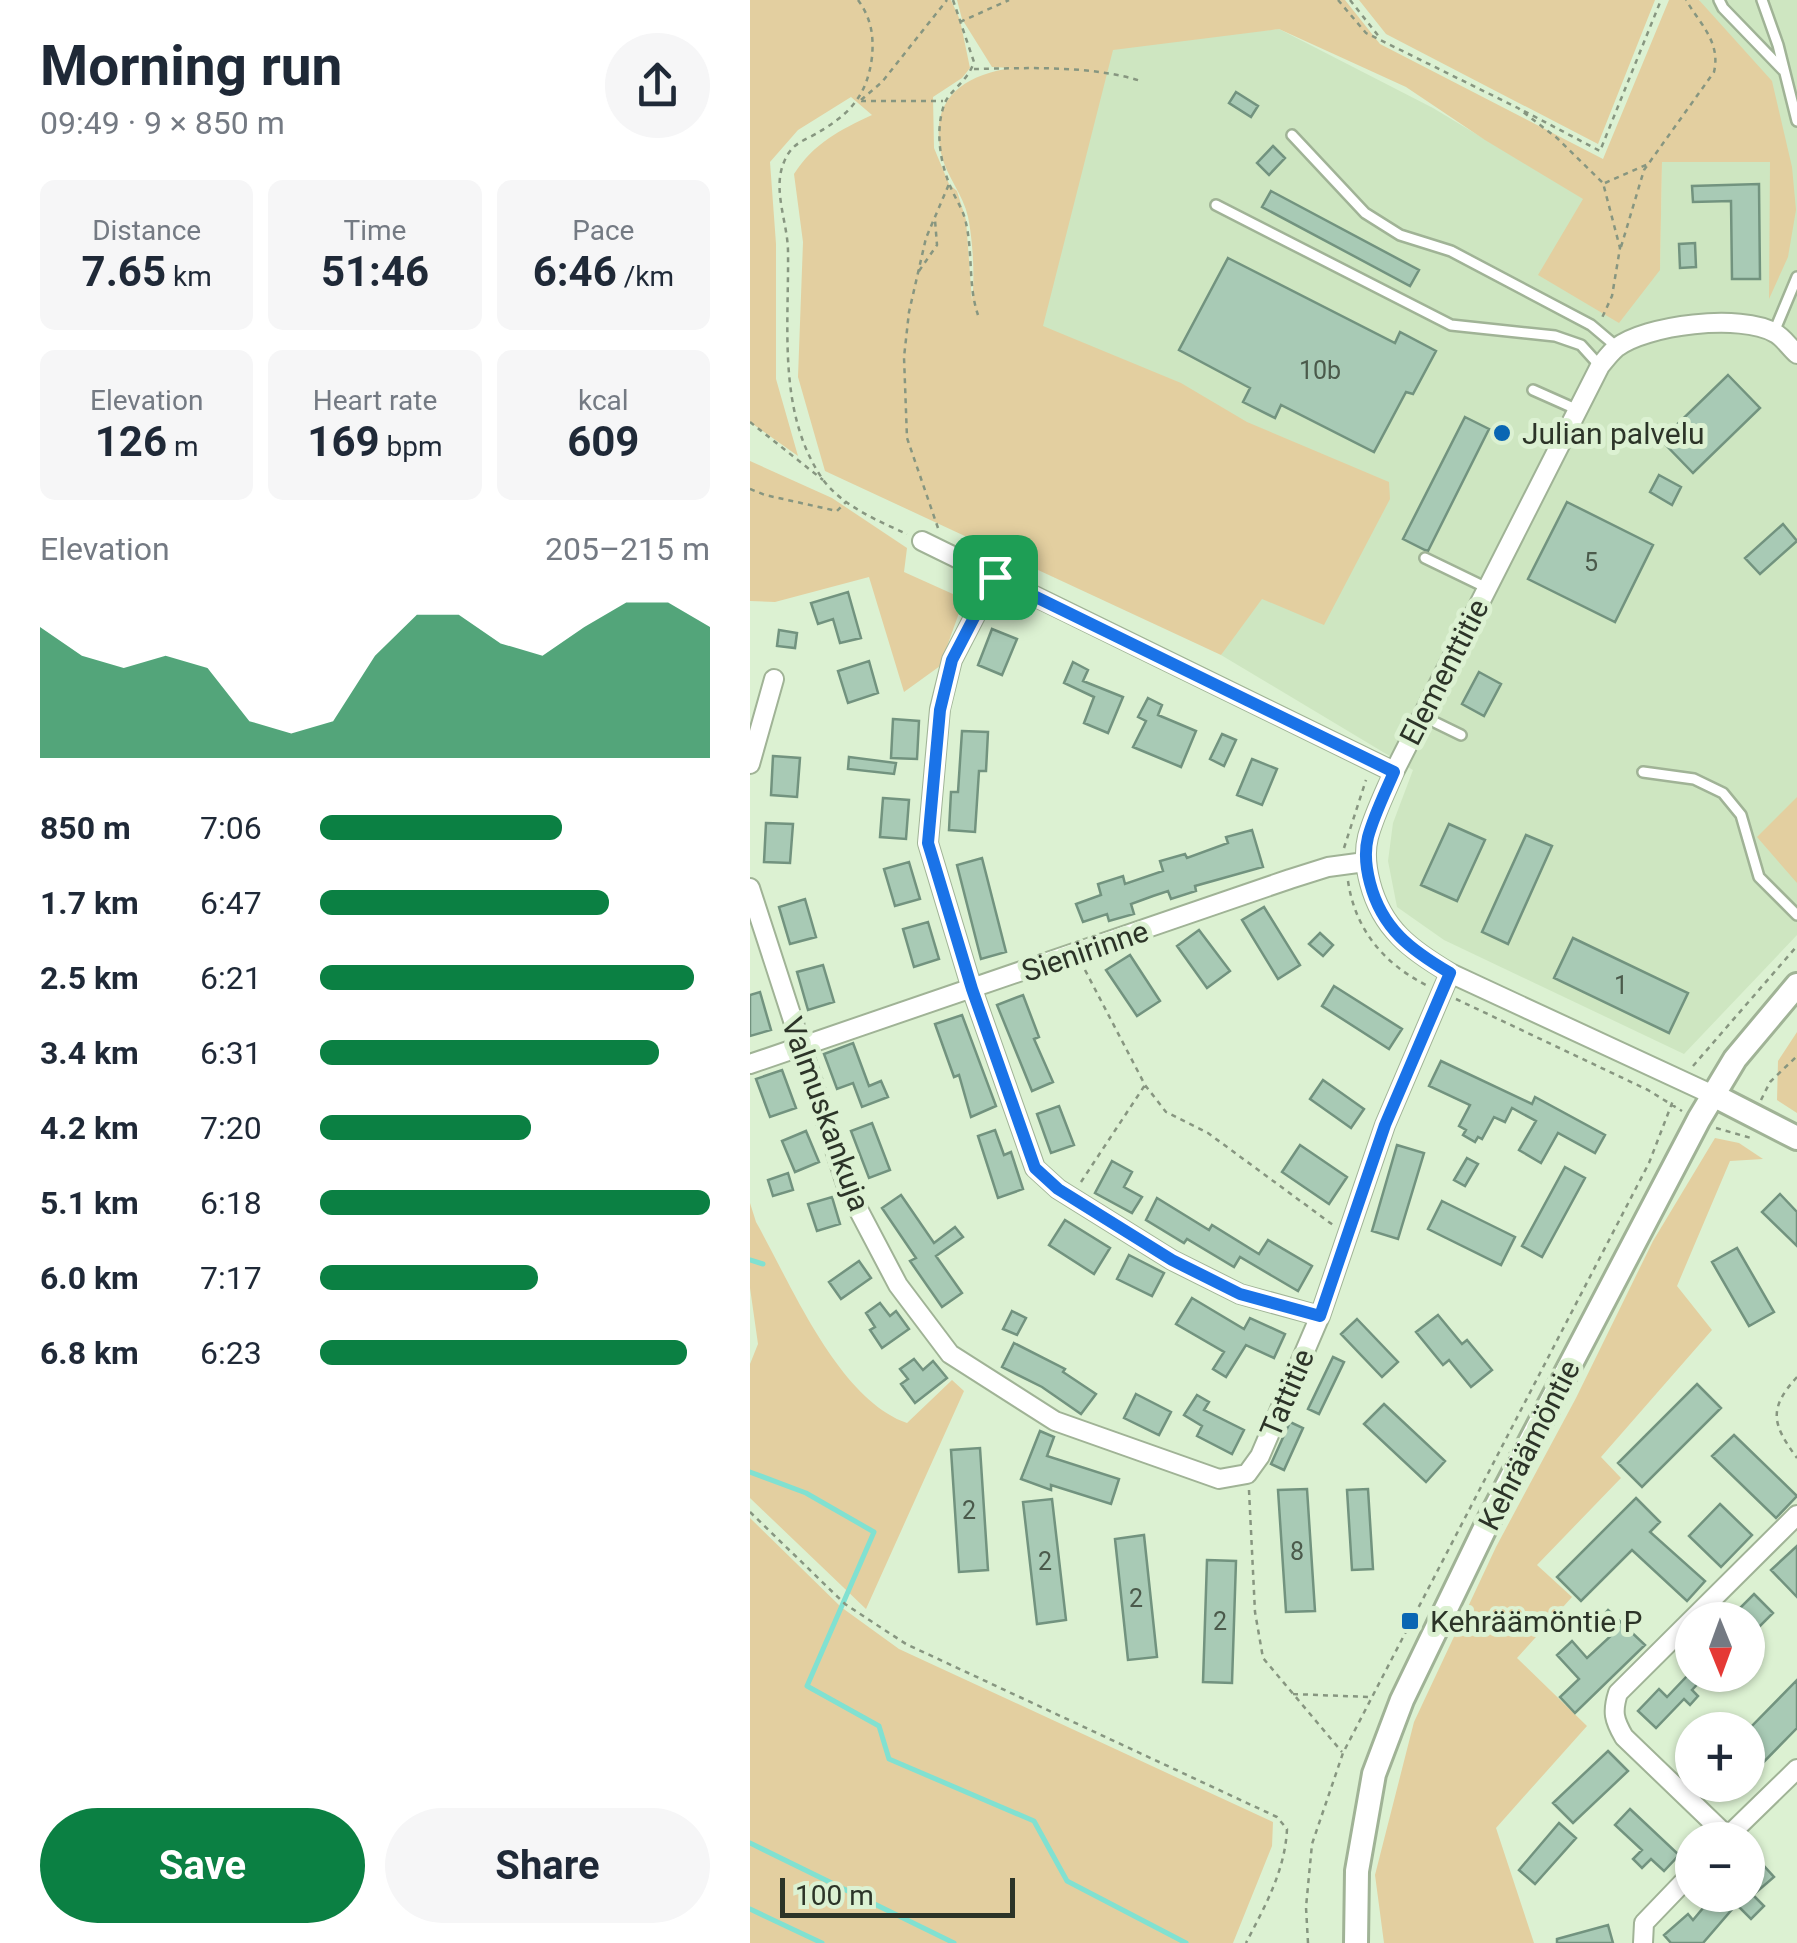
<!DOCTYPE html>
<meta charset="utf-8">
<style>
body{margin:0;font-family:Roboto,sans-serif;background:#f6f6f7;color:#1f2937;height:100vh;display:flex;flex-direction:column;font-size:38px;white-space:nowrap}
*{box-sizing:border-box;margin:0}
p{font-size:32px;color:#747a83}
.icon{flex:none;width:55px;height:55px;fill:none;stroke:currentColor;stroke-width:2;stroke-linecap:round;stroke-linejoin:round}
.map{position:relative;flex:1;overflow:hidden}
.drawer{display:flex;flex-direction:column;background:#fff;width:750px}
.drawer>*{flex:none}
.needle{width:65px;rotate:179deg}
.buttons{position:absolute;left:925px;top:1602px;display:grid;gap:20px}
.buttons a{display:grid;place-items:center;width:90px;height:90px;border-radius:50%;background:#fff;box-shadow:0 2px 8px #0004;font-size:50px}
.scale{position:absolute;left:30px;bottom:25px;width:235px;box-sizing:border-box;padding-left:10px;border:5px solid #2c3428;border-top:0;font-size:28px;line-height:35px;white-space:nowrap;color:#2c3428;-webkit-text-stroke:8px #dcf1d2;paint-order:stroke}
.pin{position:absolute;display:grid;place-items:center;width:85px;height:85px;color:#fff;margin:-42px;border-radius:20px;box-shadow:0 5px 15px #0006}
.round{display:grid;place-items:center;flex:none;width:105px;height:105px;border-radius:52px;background:#f6f6f7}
.head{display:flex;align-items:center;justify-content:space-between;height:170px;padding:0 40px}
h1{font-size:55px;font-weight:700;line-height:75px}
.stats{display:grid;grid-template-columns:repeat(3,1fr);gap:15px;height:170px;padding:10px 40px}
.stats div{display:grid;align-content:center;border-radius:15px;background:#f6f6f7;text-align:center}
.stats b{font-size:42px;font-weight:700}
.stats small{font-size:28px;font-weight:400}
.stats p{font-size:28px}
.chart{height:280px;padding:20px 40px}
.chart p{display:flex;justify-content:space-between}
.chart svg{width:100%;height:180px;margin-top:10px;fill:#0b8043;opacity:.7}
.primary-button{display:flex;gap:20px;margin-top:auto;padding:20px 40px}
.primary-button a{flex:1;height:115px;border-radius:60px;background:#0b8043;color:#fff;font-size:40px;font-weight:700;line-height:115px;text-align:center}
.primary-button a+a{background:#f6f6f7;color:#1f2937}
ul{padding:0 40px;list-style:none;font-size:32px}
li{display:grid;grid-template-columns:160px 120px 1fr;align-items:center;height:75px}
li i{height:25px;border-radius:12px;background:#0b8043}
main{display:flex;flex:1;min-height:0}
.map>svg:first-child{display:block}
.built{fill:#cee6c1}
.green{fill:#e3cfa0}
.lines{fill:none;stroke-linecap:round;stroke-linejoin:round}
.stream{stroke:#81e1d1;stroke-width:5}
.building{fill:#a8cab5;stroke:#72937f;stroke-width:2.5}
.service-casing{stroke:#a0b396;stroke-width:14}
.minor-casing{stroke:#a0b396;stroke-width:22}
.tertiary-casing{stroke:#a0b396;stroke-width:28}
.path{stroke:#879680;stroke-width:2.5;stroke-dasharray:5 5;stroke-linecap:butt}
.service{stroke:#fff;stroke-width:9}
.minor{stroke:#fff;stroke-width:18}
.tertiary{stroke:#fff;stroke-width:22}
.route-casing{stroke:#fff;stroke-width:20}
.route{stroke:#1a73e8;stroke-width:12}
.poi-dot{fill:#0966b3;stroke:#dcf1d2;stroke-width:4}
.labels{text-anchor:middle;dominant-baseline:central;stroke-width:10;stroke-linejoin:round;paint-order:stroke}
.number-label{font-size:25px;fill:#4b5a4b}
.poi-label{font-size:30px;fill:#2c3428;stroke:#dcf1d2;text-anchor:start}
.street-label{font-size:30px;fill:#2c3428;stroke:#dcf1d2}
</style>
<main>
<section class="drawer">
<div class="head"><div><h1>Morning run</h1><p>09:49 · 9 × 850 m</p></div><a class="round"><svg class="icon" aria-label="share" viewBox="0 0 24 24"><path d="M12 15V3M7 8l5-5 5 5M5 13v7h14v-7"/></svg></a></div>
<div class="stats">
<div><p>Distance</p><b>7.65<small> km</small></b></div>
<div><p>Time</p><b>51:46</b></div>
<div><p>Pace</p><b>6:46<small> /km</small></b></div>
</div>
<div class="stats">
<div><p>Elevation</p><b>126<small> m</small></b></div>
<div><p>Heart rate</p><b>169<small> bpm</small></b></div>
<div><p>kcal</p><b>609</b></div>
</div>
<div class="chart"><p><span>Elevation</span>205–215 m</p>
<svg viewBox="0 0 160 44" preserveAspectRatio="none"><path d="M0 44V12L10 19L20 22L30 19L40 22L50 35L60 38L70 35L80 19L90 9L100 9L110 16L120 19L130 12L140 6L150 6L160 12V44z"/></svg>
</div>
<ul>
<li><b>850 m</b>7:06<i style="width:62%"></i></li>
<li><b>1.7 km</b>6:47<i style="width:74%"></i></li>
<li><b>2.5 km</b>6:21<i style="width:96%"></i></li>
<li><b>3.4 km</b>6:31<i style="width:87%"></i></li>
<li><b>4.2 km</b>7:20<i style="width:54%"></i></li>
<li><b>5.1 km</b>6:18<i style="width:100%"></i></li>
<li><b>6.0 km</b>7:17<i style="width:56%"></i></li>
<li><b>6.8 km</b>6:23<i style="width:94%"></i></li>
</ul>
<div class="primary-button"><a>Save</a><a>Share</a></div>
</section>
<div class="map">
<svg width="1047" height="1943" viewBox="0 0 1047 1943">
<rect width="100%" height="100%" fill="#dcf1d2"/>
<!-- built -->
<path class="built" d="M950 0H1047V935L934 1054 694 940 647 907 638 861 643 823 663 770 471 655 509 559 178 395 341 49 529 29 683 108 834 199 910 270 912 162Z"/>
<!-- green -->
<path class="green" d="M0 0H201L210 20 220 68 212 78 183 97 184 148 199 184 207 191 216 220 222 301C225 278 223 241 218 217 213 194 196 176 191 153 179 98 214 75 262 68L242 67 212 19 207 0H595L630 44 853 159 919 0H949L1022 81 1042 167 1046 210 1038 257 1019 299 1020 162H912L910 270 869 323 788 275 833 199 735 140 656 87 529 29 363 50 293 326 431 383 497 422 639 482 640 499 574 625 512 599 471 655 75 471 48 377 53 242 44 174C64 143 90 130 122 115L101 97 48 130 20 162 26 244V379L48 456 0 422Z
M609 0H905L848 144 636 34Z
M0 461 82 498 157 548 154 572 214 599 190 666 154 692 119 577 25 602 0 601Z
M1047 797V883L1007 837Z
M1047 1032V1113L1027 1100 1028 1061Z
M965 1138 989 1143 1013 1159 980 1161 927 1286 962 1330 851 1457 871 1478 787 1565 822 1597 767 1658 837 1726 746 1828 784 1943H634L625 1875 664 1722 746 1547 826 1398 903 1241Z
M0 1203 6 1222C41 1284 88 1399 157 1423L202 1380 214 1391 116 1609 0 1498V1364L8 1344 0 1288Z
M0 1518 91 1607 149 1649 523 1822 522 1846 483 1943H0Z"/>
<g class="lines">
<!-- stream -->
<path class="stream" d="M0 1260 13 1264
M0 1472 56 1493 124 1532 57 1686 129 1726 139 1759 284 1821 317 1881 436 1943
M0 1843 204 1943
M0 1909 72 1943"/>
</g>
<!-- building -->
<path class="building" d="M486 92 508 106 501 117 479 103Z
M523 146 535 158 519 175 507 163Z
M1009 184 1010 279H982L981 201 943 202 942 186Z
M521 191 669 270 660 286 512 207Z
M945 243 946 267 930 268 929 244Z
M478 258 645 343 650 332 686 351 663 394 656 392 624 452 531 405 525 418 493 402 500 388 429 350Z
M978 375 1010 408 943 473 911 440Z
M715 417 739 429 678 551 675 550 653 539Z
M909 475 931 487 922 505 900 492Z
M817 502 903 545 865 622 778 579Z
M1033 524 1047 541 1010 574 995 558Z
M98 592 111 638 90 643 83 619 68 624 61 603Z
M242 629 267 639 252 675 228 665Z
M29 630 47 633 45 648 27 646Z
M119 661 128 693 98 703 88 671Z
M323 662 338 670 333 681 373 697 358 733 334 723 344 697 314 683Z
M729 672 751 684 734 716 712 704Z
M398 698 412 705 408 715 446 731 431 767 383 747 396 721 388 717Z
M143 719 169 721 167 759 141 758Z
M212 731 238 732 236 771H229L225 832 199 830 201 792H208Z
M472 734 486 740 474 766 460 759Z
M23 756 50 758 47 797 21 795Z
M99 757 146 763 144 774 98 769Z
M502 759 527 769 512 805 487 795Z
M133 798 159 800 156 839 130 837Z
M16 823 43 824 40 863 14 862Z
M699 824 735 840 707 901 671 885Z
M502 830 513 867 445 886 446 891 421 899 418 891 403 896 381 904 384 914 359 921 357 914 333 922 326 904 351 895 348 884 373 876 375 884 413 871 410 861 435 854 437 858 478 843 476 837Z
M776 835 802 846 758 944 732 932Z
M232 858 256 952 231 959 207 865Z
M159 862 170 899 145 906 134 869Z
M55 899 66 937 40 944 29 907Z
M514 907 550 965 528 979 492 920Z
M178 922 189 959 164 967 153 929Z
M449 930 480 971 457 988 427 946Z
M570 933 583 945 573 956 559 944Z
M823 938 938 993 919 1033 804 978Z
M380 955 410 1001 387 1016 356 970Z
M73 965 84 1002 58 1010 47 972Z
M584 986 652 1029 639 1049 572 1006Z
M10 992 21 1030 0 1036V995Z
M273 995 289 1037 284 1039 303 1082 282 1091 247 1005Z
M212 1015 246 1106 221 1117 209 1075 204 1077 185 1024Z
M103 1043 119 1086 131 1081 138 1097 112 1107 103 1083 87 1089 74 1054Z
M691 1061 782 1104 785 1097 855 1135 845 1153 808 1133 791 1163 769 1150 786 1121 762 1108 755 1122 744 1117 732 1139 728 1137 725 1142 713 1135 716 1130 709 1126 720 1105 679 1086Z
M32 1070 46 1108 20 1117 6 1079Z
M573 1080 614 1109 601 1128 560 1099Z
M309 1106 324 1145 301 1153 287 1114Z
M122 1123 140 1170 119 1178 101 1131Z
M245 1130 254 1155 261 1152 273 1189 248 1198 228 1136Z
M56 1131 69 1162 45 1172 32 1141Z
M550 1145 597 1177 579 1204 532 1172Z
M647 1145 674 1153 648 1239 622 1231Z
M717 1158 728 1164 715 1186 704 1180Z
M362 1161 382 1172 374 1187 392 1197 382 1213 345 1193Z
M815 1167 835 1178 792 1257 772 1246Z
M38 1173 43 1190 23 1196 18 1180Z
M1030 1194 1047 1212V1246L1012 1212Z
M151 1195 184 1243 205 1227 213 1237 186 1256 212 1293 192 1307 160 1261 166 1258 132 1208Z
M82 1197 90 1224 67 1231 58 1204Z
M407 1198 459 1230 462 1225 509 1254 518 1240 562 1266 548 1291 490 1257 484 1267 437 1239 434 1243 396 1220Z
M692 1201 765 1237 751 1265 678 1229Z
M315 1220 360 1248 344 1274 299 1245Z
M987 1248 1024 1312 999 1326 962 1262Z
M379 1255 414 1273 402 1296 367 1279Z
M109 1261 121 1278 91 1299 79 1282Z
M442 1298 494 1329 500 1318 535 1334 524 1358 496 1345 476 1377 463 1369 474 1352 426 1324Z
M130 1303 140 1316 146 1311 159 1329 132 1348 120 1330 125 1327 116 1313Z
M262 1311 276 1318 267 1335 253 1329Z
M688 1315 712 1344 717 1340 742 1370 721 1387 699 1360 693 1365 666 1332Z
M607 1319 648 1362 632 1377 591 1334Z
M264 1343 315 1369 313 1372 346 1394 331 1414 292 1387 252 1367Z
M583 1357 594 1362 569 1414 558 1409Z
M164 1359 173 1370 183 1361 197 1378 165 1403 151 1384 158 1379 150 1369Z
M947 1384 971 1408 892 1487 868 1463Z
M386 1394 421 1412 409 1435 374 1418Z
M447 1395 459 1402 454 1410 494 1430 482 1454 447 1436 452 1426 434 1415Z
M634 1404 695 1461 676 1482 614 1424Z
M540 1422 553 1428 534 1470 521 1464Z
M290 1431 304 1437 297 1456 369 1479 361 1504 301 1485V1490L271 1479Z
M984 1435 1047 1496 1026 1518 962 1456Z
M230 1448 238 1570 209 1572 201 1450Z
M557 1489 565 1611 536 1612 528 1490Z
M618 1489 623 1569 602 1570 597 1490Z
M886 1498 910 1522 900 1532 955 1581 937 1601 882 1550 831 1601 807 1577Z
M302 1499 316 1620 287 1624 273 1502Z
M970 1504 1002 1535 971 1567 939 1536Z
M394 1535 407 1657 378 1660 365 1539Z
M1047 1546V1597L1021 1570Z
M457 1560 486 1561 482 1683 453 1682Z
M1004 1594 1023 1613 998 1638V1620H978Z
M858 1610 895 1645 825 1713 810 1697 829 1679 807 1655 822 1641 837 1658 864 1633 850 1619Z
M938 1675H956L942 1690 948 1696 940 1705 934 1699 906 1728 888 1711 909 1689 917 1697Z
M1047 1680V1728L998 1778V1730Z
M858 1751 878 1771 823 1823 803 1803Z
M880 1809 929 1855 914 1871 901 1859 892 1868 883 1859 892 1850 865 1825Z
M809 1823 826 1838 785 1884 769 1870Z
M1004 1855 1024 1877 1003 1895 1014 1906 1001 1919 977 1895H998V1861Z
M964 1895H971L984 1907 953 1943H921L914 1935 938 1914 943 1920Z
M858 1925 863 1943H807V1939Z"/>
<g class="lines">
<!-- service casing -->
<g class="service-casing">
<path id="service" d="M969 0 973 8 1033 70
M1012 0 1028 45 1047 121
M542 135 615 213 650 235 701 251 841 325 867 347
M466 205 701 325 805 336 831 345 850 366
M1024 332 1047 277
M783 390 828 410
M675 558 737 588
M672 716 711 735
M893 772 944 779 973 793 991 815 1009 877 1047 915"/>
</g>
<!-- minor casing -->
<g class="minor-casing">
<path id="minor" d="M172 541 644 772
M245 577 202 660 190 709 178 843 222 989 285 1168 308 1189 422 1260 490 1294 570 1316
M0 764 24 679
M0 888 98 1190 148 1285 200 1354 305 1421 469 1479 497 1474 510 1456 570 1316 635 1125 700 973
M0 1064 540 879 578 867 615 862
M963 1095 700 973C661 950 632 929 620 883 616 868 614 853 618 837 624 815 635 793 644 772L850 366C855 360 860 353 866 348 895 325 991 313 1025 333 1033 337 1040 348 1047 354
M977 1836 874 1737C864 1720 862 1712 868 1693L1047 1515
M974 1840 1047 1769
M893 1943 894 1923 942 1873"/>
</g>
<!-- tertiary casing -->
<g class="tertiary-casing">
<path id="tertiary" d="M963 1095 1047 1138
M606 1943 607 1871 624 1774 652 1700 738 1522 949 1119 985 1059 1047 985"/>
</g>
<!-- path -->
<path class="path" d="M108 0C121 18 124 35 122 57 117 98 97 117 60 137 48 143 40 147 34 162 22 190 38 223 38 252 39 328 27 415 74 481 93 506 130 522 157 534
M203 0 224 62C217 83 199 90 194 105 185 131 190 163 201 188 206 200 214 211 216 223 223 254 218 286 228 315
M588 0 616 33 768 108 807 138 853 183 870 248 862 296 851 320
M600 0 630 38
M210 22 259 0
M224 69C277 68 340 65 391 81
M111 100 132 82 197 0
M111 101H193
M774 111 850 151 911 0
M855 183 898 164
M871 247 894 170 964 72C971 42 950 24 936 0
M169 271 187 245 185 220
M0 422 73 480
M0 489 15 495 87 511 96 502
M188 528 157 438 154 357 159 312 176 238 199 184
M594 848 616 780
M598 881C605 929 633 963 676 985
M335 970 395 1085 416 1112 458 1133 583 1225
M706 999 898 1090 932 1111
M943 1066 1047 946
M1011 1100 1020 1082 1047 1056
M966 1128 1001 1138
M331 1182 395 1085
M1047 1377C1018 1409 1022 1424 1047 1458
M499 1490 505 1612 513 1658 592 1752
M0 1512 95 1604 156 1644 527 1817 537 1829C535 1871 515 1906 496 1943
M543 1694 619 1697
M558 1943 556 1907 562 1844 593 1753 899 1163 924 1098"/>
<!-- service -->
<use href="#service" class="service"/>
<!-- minor -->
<use href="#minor" class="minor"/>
<!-- tertiary -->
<use href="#tertiary" class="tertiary"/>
</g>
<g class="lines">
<!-- route casing -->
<g class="route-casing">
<path id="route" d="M245 577 644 772C635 793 624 815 618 837 614 853 616 868 620 883 632 929 661 950 700 973L635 1125 570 1316 490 1294 422 1260 308 1189 285 1168 222 989 178 843 190 710 202 660Z"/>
</g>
<!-- route -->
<use href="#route" class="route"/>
</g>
<!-- markers -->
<g class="poi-dot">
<circle cx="752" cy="433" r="10"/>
<rect x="650" y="1611" width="20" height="20" rx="5"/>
</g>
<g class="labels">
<!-- number labels -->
<g class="number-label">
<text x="570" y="370">10b</text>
<text x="841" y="562">5</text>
<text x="871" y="985">1</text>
<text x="219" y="1510">2</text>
<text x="547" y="1551">8</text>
<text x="295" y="1561">2</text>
<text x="386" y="1598">2</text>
<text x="470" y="1621">2</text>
</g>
<!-- poi labels -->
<g class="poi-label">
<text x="772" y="433">Julian palvelu</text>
<text x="680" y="1621">Kehräämöntie P</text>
</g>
<!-- street labels -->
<g class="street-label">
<text transform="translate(694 672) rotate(-63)">Elementtitie</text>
<text transform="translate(335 951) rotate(-19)">Sienirinne</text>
<text transform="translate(76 1114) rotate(70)">Valmuskankuja</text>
<text transform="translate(537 1393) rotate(-67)">Tattitie</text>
<text transform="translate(779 1445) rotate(-63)">Kehräämöntie</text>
</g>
</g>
</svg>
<div class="buttons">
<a><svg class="needle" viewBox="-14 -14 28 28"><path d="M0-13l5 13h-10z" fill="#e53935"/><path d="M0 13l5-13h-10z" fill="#747a83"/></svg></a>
<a>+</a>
<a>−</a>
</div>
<div class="scale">100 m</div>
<div class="pin" style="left:245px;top:577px;background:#1e9e55"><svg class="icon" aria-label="arrive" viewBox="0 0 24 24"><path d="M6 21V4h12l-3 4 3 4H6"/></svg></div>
</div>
</main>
